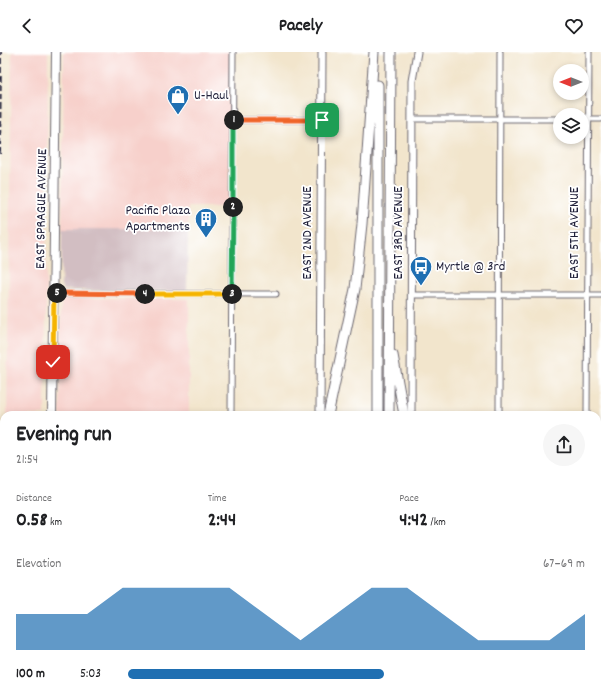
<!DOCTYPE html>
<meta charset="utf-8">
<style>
body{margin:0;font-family:Dekko,sans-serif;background:#f6f6f6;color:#202124;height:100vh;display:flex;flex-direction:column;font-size:15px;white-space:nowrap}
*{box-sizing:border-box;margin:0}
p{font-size:13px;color:#757577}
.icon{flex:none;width:22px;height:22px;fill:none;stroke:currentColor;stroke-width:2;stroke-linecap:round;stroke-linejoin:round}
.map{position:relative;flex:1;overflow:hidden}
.drawer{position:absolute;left:0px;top:359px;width:601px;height:286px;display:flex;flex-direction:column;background:#fff;border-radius:12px 12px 0 0;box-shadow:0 2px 6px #0003}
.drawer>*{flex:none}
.needle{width:26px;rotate:270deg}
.tools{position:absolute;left:553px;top:12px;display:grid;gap:8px}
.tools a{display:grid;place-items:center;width:36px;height:36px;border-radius:50%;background:#fff;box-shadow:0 2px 6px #0003;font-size:20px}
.pin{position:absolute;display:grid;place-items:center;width:34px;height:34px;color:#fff;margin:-17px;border-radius:8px;box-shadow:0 2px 6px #0006}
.km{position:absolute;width:20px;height:20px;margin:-10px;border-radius:50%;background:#222;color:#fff;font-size:11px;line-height:20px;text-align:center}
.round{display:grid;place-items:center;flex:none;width:42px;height:42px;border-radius:21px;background:#f6f6f6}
.headline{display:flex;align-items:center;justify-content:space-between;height:68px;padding:0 16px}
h1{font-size:22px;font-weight:700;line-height:30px}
.metrics{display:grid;grid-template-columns:repeat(3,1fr);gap:6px;height:68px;padding:4px 16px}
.metrics div{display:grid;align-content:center}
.metrics b{font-size:20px;font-weight:700}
.metrics small{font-size:11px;font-weight:400}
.metrics p{font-size:11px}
.chart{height:112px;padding:8px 16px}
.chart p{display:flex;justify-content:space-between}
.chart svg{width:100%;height:72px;margin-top:4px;fill:#1f6fb2;opacity:.7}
ul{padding:0 16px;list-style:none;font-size:13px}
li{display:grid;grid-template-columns:64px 48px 1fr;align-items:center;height:30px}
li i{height:10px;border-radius:5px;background:#1f6fb2}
header{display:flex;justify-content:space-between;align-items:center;height:52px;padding:0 16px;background:#fff;font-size:18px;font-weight:700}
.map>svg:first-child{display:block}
.built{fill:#f7d0cb}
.industrial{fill:#d2bec2}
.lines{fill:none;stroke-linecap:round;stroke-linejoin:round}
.street-casing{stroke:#6b666e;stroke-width:7}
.secondary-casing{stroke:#6b666e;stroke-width:9}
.primary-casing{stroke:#6b666e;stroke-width:10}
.highway-casing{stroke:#6b666e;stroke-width:11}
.street{stroke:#fff;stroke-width:5}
.secondary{stroke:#fff;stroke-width:7}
.primary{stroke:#fff;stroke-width:8}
.highway{stroke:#fff;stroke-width:9}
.rail{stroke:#22223b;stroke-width:2;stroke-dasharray:6 3;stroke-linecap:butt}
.split-1-casing{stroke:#fff;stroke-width:8}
.split-2-casing{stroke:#fff;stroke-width:8}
.split-3-casing{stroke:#fff;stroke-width:8}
.split-4-casing{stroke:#fff;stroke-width:8}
.split-5-casing{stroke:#fff;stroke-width:8}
.split-6-casing{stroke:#fff;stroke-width:8}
.split-1{stroke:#f0652b;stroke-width:5}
.split-2{stroke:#22a559;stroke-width:5}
.split-3{stroke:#22a559;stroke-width:5}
.split-4{stroke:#f5b400;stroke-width:5}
.split-5{stroke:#f0652b;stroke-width:5}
.split-6{stroke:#f5b400;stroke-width:5}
.labels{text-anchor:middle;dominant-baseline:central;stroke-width:3.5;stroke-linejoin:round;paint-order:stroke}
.poi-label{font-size:14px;fill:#22223b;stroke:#fff;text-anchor:start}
.street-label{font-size:14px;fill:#22223b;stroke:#fff}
</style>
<header><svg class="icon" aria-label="back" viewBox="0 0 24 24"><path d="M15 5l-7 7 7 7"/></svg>Pacely<svg class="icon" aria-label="heart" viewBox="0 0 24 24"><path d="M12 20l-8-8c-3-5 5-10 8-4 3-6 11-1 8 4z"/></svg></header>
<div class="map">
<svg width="601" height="645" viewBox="0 0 601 645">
<rect width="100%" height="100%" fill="#fff"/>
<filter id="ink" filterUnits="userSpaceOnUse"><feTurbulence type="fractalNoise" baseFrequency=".025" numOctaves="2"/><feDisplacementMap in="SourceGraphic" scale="8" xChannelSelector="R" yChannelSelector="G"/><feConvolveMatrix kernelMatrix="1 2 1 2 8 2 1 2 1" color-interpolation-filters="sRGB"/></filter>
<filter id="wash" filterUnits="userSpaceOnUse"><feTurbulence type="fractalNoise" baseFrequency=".012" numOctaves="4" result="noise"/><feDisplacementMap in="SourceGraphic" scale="16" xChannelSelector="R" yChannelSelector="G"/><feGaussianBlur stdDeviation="0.9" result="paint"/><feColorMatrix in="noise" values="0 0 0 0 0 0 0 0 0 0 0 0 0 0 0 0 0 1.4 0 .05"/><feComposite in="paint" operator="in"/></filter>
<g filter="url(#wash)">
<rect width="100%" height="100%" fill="#f2e5cc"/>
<!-- built -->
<path class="built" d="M12 0H48L45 363H7Z
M64 0H230L229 155H188V177H62Z
M66 246 189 247V363H60L61 253 63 248Z
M5 641H43V645H5Z
M59 641H165L169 645H59Z
M180 641H343V645H184Z"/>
<!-- industrial -->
<path class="industrial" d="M62 177H188L187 239 63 238 61 234Z
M0 491H1V588H0Z
M0 604H2V645H0Z"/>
</g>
<g filter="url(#ink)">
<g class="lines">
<!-- street casing -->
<g class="street-casing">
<path id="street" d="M412 67H560
M582 67H601
M233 68H322
M54 241 276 242
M412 243H601
M231 363 233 0
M499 363 500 0
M587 363 589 0
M597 402H601
M0 495H4
M501 641V645"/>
</g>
<!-- secondary casing -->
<g class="secondary-casing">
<path id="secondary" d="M320 363 322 0
M411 363 412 29 417 0
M597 599V645"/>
</g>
<!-- primary casing -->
<g class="primary-casing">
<path id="primary" d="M52 363 56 0
M0 595H4
M174 641 178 645
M348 641V645
M413 641V645
M52 645V641"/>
</g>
<!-- highway casing -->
<g class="highway-casing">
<path id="highway" d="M393 303 404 363
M328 363 355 237 362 172 374 0
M378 363V33
M389 363 391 0
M376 645V641
M387 645V641"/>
</g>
<!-- street -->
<use href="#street" class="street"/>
<!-- secondary -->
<use href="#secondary" class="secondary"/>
<!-- primary -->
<use href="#primary" class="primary"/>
<!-- highway -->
<use href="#highway" class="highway"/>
<!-- rail -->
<path class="rail" d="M0 102 1 0
M0 430C6 501 4 574 3 645"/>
</g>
</g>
<g class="lines" filter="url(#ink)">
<!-- split-1 casing -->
<g class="split-1-casing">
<path id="split-1" d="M234 68H322"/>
</g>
<!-- split-2 casing -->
<g class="split-2-casing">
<path id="split-2" d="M233 155V68H234"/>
</g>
<!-- split-3 casing -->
<g class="split-3-casing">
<path id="split-3" d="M232 242 233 155"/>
</g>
<!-- split-4 casing -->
<g class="split-4-casing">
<path id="split-4" d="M145 242H232"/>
</g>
<!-- split-5 casing -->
<g class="split-5-casing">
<path id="split-5" d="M57 241 145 242"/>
</g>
<!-- split-6 casing -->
<g class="split-6-casing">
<path id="split-6" d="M53 310 54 241H57"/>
</g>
<!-- split-1 -->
<use href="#split-1" class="split-1"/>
<!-- split-2 -->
<use href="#split-2" class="split-2"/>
<!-- split-3 -->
<use href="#split-3" class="split-3"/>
<!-- split-4 -->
<use href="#split-4" class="split-4"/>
<!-- split-5 -->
<use href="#split-5" class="split-5"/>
<!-- split-6 -->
<use href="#split-6" class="split-6"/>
</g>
<!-- icons -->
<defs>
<g id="shop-pin" transform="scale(1.15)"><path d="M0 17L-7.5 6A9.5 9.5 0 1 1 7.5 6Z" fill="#1f6fb2" stroke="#fff"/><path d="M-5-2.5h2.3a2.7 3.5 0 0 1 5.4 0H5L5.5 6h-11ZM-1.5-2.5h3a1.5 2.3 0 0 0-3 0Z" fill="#fff"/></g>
<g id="building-pin" transform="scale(1.15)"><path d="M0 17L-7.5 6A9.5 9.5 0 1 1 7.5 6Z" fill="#1f6fb2" stroke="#fff"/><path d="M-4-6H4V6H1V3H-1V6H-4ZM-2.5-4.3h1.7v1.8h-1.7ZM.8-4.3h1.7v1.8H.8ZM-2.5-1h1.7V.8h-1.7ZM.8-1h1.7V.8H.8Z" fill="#fff"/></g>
<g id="bus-pin" transform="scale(1.15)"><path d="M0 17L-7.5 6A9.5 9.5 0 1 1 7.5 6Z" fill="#1f6fb2" stroke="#fff"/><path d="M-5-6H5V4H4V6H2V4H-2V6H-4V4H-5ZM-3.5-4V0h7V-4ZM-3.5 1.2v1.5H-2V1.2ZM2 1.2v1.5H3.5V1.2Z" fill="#fff"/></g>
</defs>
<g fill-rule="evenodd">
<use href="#shop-pin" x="178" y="44"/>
<use href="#building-pin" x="206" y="167"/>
<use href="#bus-pin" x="421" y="215"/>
</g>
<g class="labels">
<!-- poi labels -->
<g class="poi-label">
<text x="194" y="44">U-Haul</text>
<text x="190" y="159" text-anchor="end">Pacific Plaza<tspan x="190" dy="16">Apartments</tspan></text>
<text x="436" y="215">Myrtle @ 3rd</text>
</g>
<!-- street labels -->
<g class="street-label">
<text transform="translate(42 157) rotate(-89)">EAST SPRAGUE AVENUE</text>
<text transform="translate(308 181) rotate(-90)">EAST 2ND AVENUE</text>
<text transform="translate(399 181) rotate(-90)">EAST 3RD AVENUE</text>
<text transform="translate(575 181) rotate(-90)">EAST 5TH AVENUE</text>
</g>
</g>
</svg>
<div class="tools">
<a><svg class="needle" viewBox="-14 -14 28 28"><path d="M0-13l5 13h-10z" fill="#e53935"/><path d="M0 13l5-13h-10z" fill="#757577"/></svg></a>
<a><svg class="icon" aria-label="layers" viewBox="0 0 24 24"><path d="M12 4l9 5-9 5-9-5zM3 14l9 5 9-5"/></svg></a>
</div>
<div class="pin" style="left:322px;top:68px;background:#1e9e55"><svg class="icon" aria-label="arrive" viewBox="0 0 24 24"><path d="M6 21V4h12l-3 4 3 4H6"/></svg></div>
<div class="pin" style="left:53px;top:310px;background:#d93025"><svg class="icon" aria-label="check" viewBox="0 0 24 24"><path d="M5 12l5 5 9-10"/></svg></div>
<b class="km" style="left:234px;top:68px">1</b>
<b class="km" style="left:233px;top:155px">2</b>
<b class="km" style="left:232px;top:242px">3</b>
<b class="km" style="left:145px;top:242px">4</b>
<b class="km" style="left:57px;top:241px">5</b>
<section class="drawer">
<div class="headline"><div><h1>Evening run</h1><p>21:54</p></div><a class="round"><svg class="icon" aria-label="share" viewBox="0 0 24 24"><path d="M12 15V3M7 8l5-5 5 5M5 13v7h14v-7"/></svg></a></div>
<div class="metrics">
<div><p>Distance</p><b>0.58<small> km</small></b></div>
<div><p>Time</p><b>2:44</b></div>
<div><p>Pace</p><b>4:42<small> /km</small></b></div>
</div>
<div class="chart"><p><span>Elevation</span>67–69 m</p>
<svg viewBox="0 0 160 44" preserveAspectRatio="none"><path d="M0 44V22L10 22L20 22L30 6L40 6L50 6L60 6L70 22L80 38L90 22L100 6L110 6L120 22L130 38L140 38L150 38L160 22V44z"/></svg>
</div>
<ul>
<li><b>100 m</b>5:03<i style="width:56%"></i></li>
</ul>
</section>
</div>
